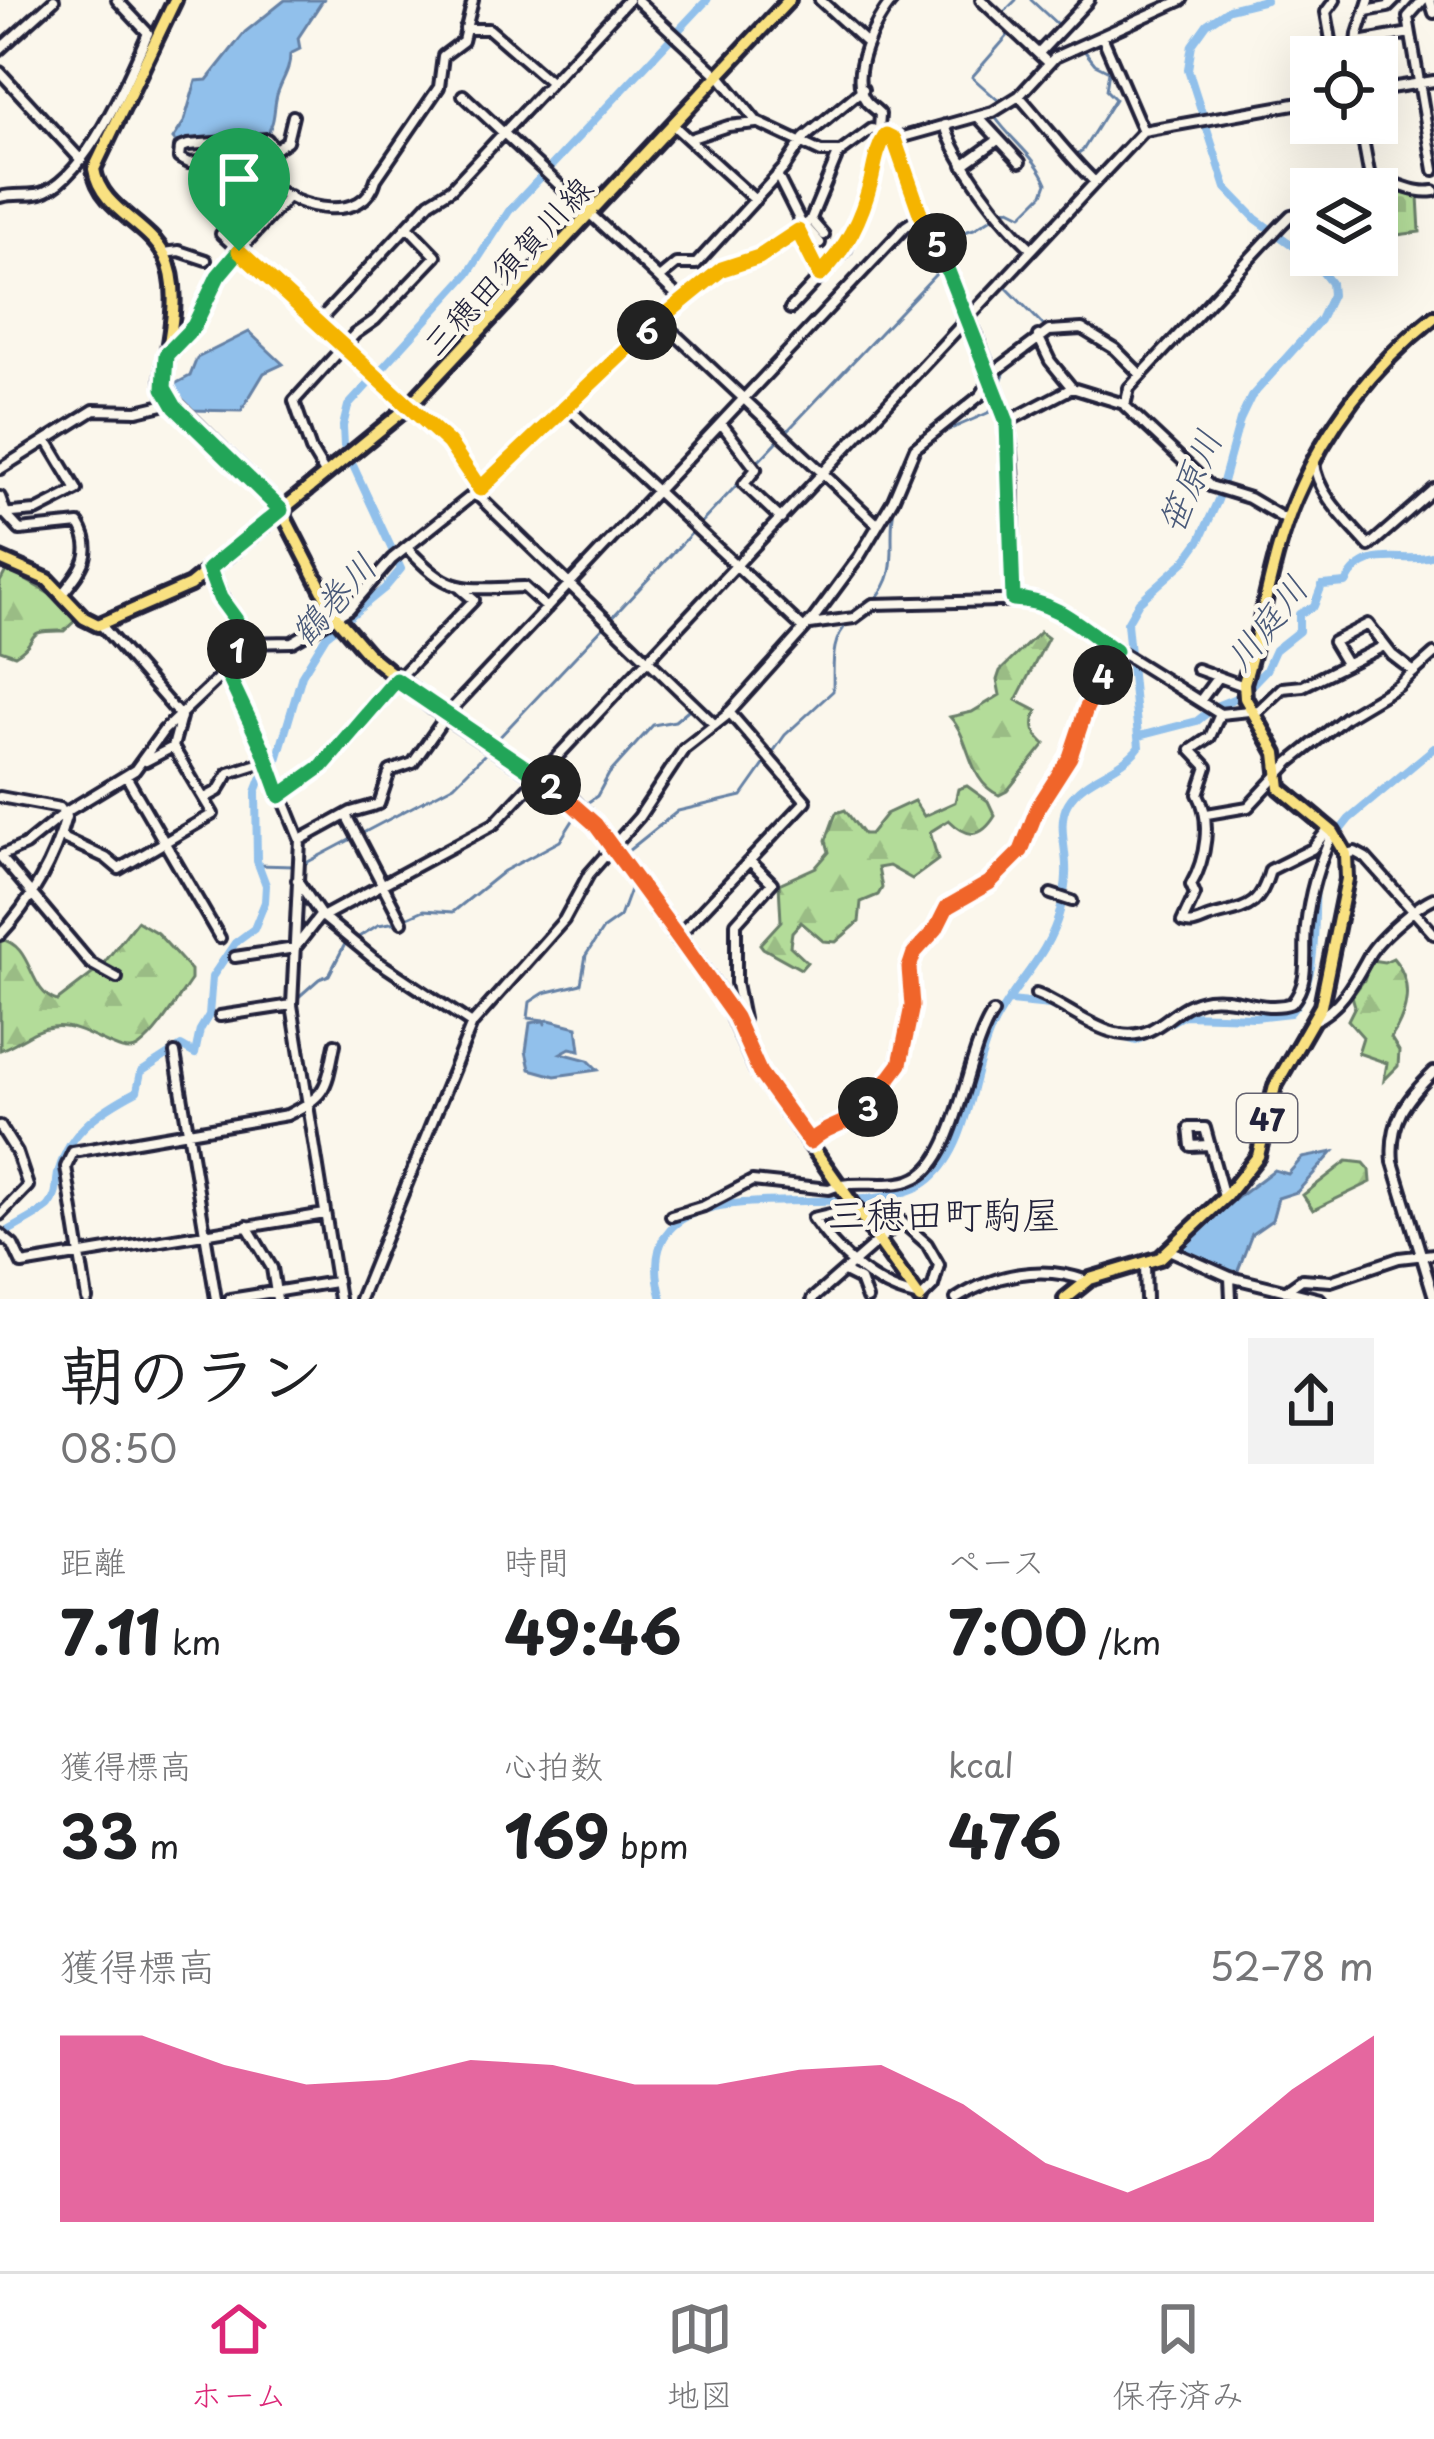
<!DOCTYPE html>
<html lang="ja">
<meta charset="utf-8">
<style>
body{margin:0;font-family:"Playpen Sans","Klee One",sans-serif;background:#f2f2f2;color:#202124;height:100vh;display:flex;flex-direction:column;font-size:45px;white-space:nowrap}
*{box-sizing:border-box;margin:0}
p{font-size:39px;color:#757577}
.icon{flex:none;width:66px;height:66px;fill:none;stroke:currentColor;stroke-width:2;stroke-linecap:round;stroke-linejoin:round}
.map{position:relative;height:1299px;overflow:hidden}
.drawer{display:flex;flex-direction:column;background:#fff;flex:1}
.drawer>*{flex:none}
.controls{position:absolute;left:1290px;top:36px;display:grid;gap:24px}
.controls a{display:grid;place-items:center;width:108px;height:108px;border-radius:0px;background:#fff;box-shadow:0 12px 48px #0002;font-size:60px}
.pin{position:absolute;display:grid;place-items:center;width:102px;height:102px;color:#fff;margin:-123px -51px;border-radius:50% 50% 50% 0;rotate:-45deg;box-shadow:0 0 12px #0007}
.pin .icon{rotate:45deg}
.km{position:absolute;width:60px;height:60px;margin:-30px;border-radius:50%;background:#222;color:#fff;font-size:33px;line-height:60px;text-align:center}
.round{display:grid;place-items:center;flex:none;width:126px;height:126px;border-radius:0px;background:#f2f2f2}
.overview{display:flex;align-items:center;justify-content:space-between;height:204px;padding:0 60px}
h1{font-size:66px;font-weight:700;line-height:90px}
.metrics{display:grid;grid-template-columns:repeat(3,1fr);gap:18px;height:204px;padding:12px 60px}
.metrics div{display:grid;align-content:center}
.metrics b{font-size:60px;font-weight:700}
.metrics small{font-size:33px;font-weight:400}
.metrics p{font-size:33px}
.chart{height:336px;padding:24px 60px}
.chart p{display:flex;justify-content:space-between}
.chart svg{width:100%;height:216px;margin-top:12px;fill:#db2777;opacity:.7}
.tab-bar{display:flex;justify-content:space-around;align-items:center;height:168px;border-top:3px solid #e0e0e0;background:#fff;font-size:33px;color:#757577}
.tab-bar a{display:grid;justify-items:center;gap:6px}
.tab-bar .current{color:#db2777}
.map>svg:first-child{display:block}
.forest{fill:url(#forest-firs);stroke:#6a7f6a;stroke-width:3}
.cemetery{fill:url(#cemetery-stones);stroke:#6a7f6a;stroke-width:3}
.water{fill:#91c0eb;stroke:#6581a5;stroke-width:3}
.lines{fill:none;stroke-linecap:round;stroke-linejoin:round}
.stream{stroke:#6581a5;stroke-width:3}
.river{stroke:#91c0eb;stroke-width:8}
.minor-casing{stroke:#22223b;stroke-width:16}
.major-casing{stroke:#22223b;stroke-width:20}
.minor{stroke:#fbf7ec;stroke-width:8}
.major{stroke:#f9e181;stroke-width:10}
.split-1-casing{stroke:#fff;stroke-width:24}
.split-2-casing{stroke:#fff;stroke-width:24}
.split-3-casing{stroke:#fff;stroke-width:24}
.split-4-casing{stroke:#fff;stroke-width:24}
.split-5-casing{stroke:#fff;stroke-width:24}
.split-6-casing{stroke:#fff;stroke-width:24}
.split-7-casing{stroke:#fff;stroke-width:24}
.split-1{stroke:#22a559;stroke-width:15}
.split-2{stroke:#22a559;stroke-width:15}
.split-3{stroke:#f0652b;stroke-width:15}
.split-4{stroke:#f0652b;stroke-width:15}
.split-5{stroke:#22a559;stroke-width:15}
.split-6{stroke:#f5b400;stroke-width:15}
.split-7{stroke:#f5b400;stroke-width:15}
.labels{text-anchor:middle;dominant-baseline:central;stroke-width:9;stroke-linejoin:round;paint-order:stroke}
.shield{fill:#fbf7ec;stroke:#636270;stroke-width:3}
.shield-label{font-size:30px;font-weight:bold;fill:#22223b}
.street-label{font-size:33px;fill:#22223b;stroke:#fbf7ec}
.water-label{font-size:36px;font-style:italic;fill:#495979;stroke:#fbf7ec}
.quarter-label{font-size:39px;fill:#22223b;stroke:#fbf7ec}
</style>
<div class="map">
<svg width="1434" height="1299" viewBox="0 0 1434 1299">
<defs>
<pattern id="forest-firs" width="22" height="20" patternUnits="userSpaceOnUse" patternTransform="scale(3)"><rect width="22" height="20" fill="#b3dc99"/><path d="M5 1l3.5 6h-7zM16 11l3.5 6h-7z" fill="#9abc85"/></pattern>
<pattern id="cemetery-stones" width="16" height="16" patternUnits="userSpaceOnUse" patternTransform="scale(3)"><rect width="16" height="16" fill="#b3dc99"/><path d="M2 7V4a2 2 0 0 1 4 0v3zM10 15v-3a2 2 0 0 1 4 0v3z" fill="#9abc85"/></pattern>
</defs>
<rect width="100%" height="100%" fill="#fbf7ec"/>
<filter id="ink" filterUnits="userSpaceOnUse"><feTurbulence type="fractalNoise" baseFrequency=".00833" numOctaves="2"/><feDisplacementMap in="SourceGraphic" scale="24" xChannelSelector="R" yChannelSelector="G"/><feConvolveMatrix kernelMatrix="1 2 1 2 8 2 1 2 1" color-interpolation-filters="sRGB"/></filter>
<g filter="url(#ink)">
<!-- forest -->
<path class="forest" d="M7 569 70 606 79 617 64 631C19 630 43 639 15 655L0 650V582Z
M1040 632 1048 638 1016 700 1037 711C1030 726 1034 734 1045 744L1007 791 999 795C967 781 972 741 950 717L972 712 1000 695 997 680 1000 671Z
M967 786 988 801 995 816C981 839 967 838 949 820L930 832 938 860 912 879 889 866 878 868 882 888 878 895 861 902 859 922 836 942 823 941 801 922 792 932 790 946 807 962 801 969 763 948 760 944 781 921 779 884 816 867 829 852 826 840 836 813 845 810 863 834H870L886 814 914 801 924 816 955 802 958 789Z
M137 921 157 933 191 970V980C176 1001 159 1032 139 1047 121 1061 85 1022 52 1027 33 1029 18 1044 0 1050V939C34 945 27 991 57 1001L100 968Z
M1393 958C1415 983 1407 1014 1391 1038L1399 1051 1398 1066 1384 1080 1387 1063 1358 1053 1363 1037 1348 1020 1355 1006 1352 996 1364 980 1371 960 1384 962Z
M1347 1161 1364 1163 1370 1170 1371 1182 1313 1210 1303 1195Z"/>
<!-- cemetery -->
<path class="cemetery" d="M1385 181 1418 196 1420 232 1397 235 1396 212 1377 211V189L1372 182Z"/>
<!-- water -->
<path class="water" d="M285 0H323L298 38 300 49 290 54C290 71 282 79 277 95 273 110 276 121 266 136L177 144 173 139 184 122 196 81 207 80 245 32Z
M249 332 283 364 264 373 241 411 188 410 176 399 173 385 190 376 197 358Z
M549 1020 577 1027 580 1050 570 1048 561 1053 588 1060 598 1070 555 1076 530 1069 526 1051 530 1023Z
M1333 1152 1297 1192 1278 1198 1272 1220 1252 1234 1237 1273 1184 1253 1179 1242 1274 1170 1288 1174 1302 1158Z"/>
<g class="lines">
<!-- stream -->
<path class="stream" d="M1031 0 1058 25
M1000 16 1016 0
M1000 102 972 77 1011 32
M1072 157 1083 150 1115 99 1106 90 1109 71 1095 64 1083 49
M1003 210 1010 209 1022 215 1043 194 1047 183C1037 158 1011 140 995 117L1006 109
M1003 284 1045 327
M1000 384 1007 366
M935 436 990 412 997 400
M756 464 935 275 949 266 939 240 974 229 995 216
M874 600C903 572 886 539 895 503
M494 743 750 471
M581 807 597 796 609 774 653 725 675 721 693 706
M623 855 678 811 742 796 785 735 833 691C834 666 829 641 849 622
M304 864 454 785 488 751
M258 865 294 866
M406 918 424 910 453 912 504 871 560 841 577 814
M357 938 378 925 397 922
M294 1001 319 979 329 975 345 944 351 945
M209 1015 220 1014
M545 1024 544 1020 528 1018 530 1002 544 993 581 984 586 955 603 929 620 917 632 884"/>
<!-- river -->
<path class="river" d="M1139 736 1197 721 1216 706 1241 696 1266 670 1275 650 1299 631V614L1314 606 1322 585 1346 583C1366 542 1405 566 1434 555
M1334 838 1349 819 1434 748
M1010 1001 1050 1005 1061 1010
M1101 1031 1136 1041 1184 1015 1255 1017 1290 1013C1320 979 1313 928 1316 885
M0 1236C10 1229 44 1212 49 1206 59 1194 55 1183 59 1170 70 1130 101 1110 137 1091L141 1072 181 1046 195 1054 200 1030 209 1015 212 977 235 943 254 929 265 902 266 885 257 861 256 792 261 779 276 763 302 675 326 636 385 588 401 569 344 446 343 426 348 406 468 274 509 211 707 0
M662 1299C619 1145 864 1235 930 1179 971 1144 970 1074 992 1028 1012 986 1048 958 1060 911 1063 899 1066 887 1066 875 1068 852 1056 823 1068 803 1084 776 1120 772 1139 747L1127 623 1139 602 1184 562 1200 540 1218 500 1240 420 1251 397 1320 320 1332 295 1331 283 1313 260 1256 219 1226 188 1188 69 1192 45 1207 24 1229 9 1266 0"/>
<!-- minor casing -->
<g class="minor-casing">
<path id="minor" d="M637 0 722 79 757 122 821 152H838
M820 0 867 43
M981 0 1047 62
M1423 0 1408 17 1434 170
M1430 0 1434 13
M1366 11 1388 7 1395 0
M465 29H489L550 82
M1102 36 1143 131
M1359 42 1410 33
M0 49 54 0
M1039 53 1089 0
M1334 57 1326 12 1335 0
M1356 57 1358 34 1369 0
M0 72 81 160
M1377 90 1434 81
M463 95 682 300
M1019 96C1045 125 1067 155 1095 182
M293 116 287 141 275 149 267 139 188 145 180 148 179 158 189 163 247 157C259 164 262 176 272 185 296 210 365 224 376 179L439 87 443 56 463 41 473 0
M979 118 1020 162
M1360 123 1372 189
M673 125 755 200
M945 125C956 162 1003 223 1032 249
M879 129 880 114C876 109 870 106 866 101 847 75 875 20 893 0
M689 139 728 126 756 123
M894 139C923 236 981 324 1007 423 1019 469 1011 550 1013 599
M963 165 998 140
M777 175 803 227
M1370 181C1395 178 1410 195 1434 191
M0 197C16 192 32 198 46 191 90 170 129 76 148 33L117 0
M811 220 824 235
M805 226 820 243
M798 231 820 275
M221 234 449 443 480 488
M164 253 179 251 206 260
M659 278 676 264H696L784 168 804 138 863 89
M790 309 846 249 870 183 877 153 886 135
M659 319 878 525
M317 323 430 202 451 189 628 0
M168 354 194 326 225 266 289 196
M1072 388 1124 404
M567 407 804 629
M1007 422 1072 388 1050 361 1038 336
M721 423 756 469 744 484 781 519
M1314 462C1316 493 1349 523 1369 546L1434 489
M0 469 94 410 137 411 171 403
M326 475 311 450 294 401 355 334 375 320 436 256 408 227
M475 493 715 725
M0 497 7 516 20 530 79 524C96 553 82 569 63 593
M0 514 36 511 77 490 47 440
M1288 521 1249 498 1210 486 1125 406 1129 388 1282 224 1291 215 1311 211
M407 548C451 595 461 589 524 587L547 608
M810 624 854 618 873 604 1037 600 1220 714 1259 710 1282 688 1303 686 1384 646
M101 625 181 717 173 747 146 761
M239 643 292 642 349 609 392 559 480 489 659 319 716 273 759 257 810 221 838 154 872 129 896 139 993 112 1019 96 1055 57 1182 0
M1345 662 1333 642 1368 624 1392 655 1414 672
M1197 669 1244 686
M226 671 263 749 300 840 292 1005 339 1299
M1200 701 1217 678
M1220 714 1210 737 1191 750 1207 767 1198 794C1212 820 1206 859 1191 885L1195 894 1182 922C1195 926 1198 921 1211 917 1246 907 1259 910 1270 870L1312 849 1328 829
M126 776 220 938
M280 796 322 766 366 712 474 600 461 589
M0 797 60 808 66 817C54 860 31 902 0 935
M205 798 218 791 229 773 267 761
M1207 814 1248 807 1290 762 1346 717 1398 686 1434 654
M346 815 402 922
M61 837 106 858 119 869 213 814 173 747
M300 840 351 812 379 804 390 771 413 763 448 713 906 226 921 216
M1346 854 1355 852 1366 858 1434 934
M297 880 322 917 494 824 1143 131 1311 101
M1051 894 1072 901
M322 916 374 959 472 1024
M678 936 806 801 729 712
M235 957 295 948 320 916
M117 978 90 963 0 856 25 845 66 812 135 770 164 730 226 671 236 655 239 629 209 569
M1036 994C1068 1005 1112 1049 1150 1030 1172 1019 1179 1004 1208 999 1236 995 1264 1013 1292 1003 1311 980 1303 955 1306 927 1309 895 1319 862 1333 832
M220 1016 292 1005
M1315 1020C1342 1007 1355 980 1369 955 1379 938 1417 905 1434 898
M739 1026 743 1019 736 983V923L772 883 750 861
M175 1053 216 1299
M1434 1072C1406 1099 1389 1121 1393 1162L1434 1297
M0 1126 17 1153 28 1186 0 1215
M810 1142 825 1128 861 1114 895 1073 912 1006 909 967 914 953 936 929 947 907 989 883 1021 850 1038 807 1071 757 1086 709 1115 651
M1208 1145 1191 1146 1189 1128H1205L1224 1197
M856 1208 813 1218C838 1253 873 1287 916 1296
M671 1216 704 1206 752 1181 829 1189C856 1176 895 1193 921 1175 959 1149 966 1053 993 1013
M247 1226 272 1268 277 1299
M0 1234 13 1245 22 1264 325 1214
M1169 1250 1230 1277 1320 1299
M1145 1265 1146 1299
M846 1273 860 1280 867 1299
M1230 1277 1231 1299
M1285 1291 1302 1279 1331 1281 1399 1258 1434 1254
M87 1299 66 1167 73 1152 287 1115C328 1095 326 1088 335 1044
M230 1299 335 1282
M360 1299 472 1024 564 920 589 874 639 817 684 749 726 716 814 618 859 557 893 500 915 448 981 395 998 369 1049 331 1082 329 1115 349 1141 375
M812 1299 901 1221 927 1244 939 1265 933 1286 920 1299
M956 1299C995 1274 1042 1264 1087 1281"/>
</g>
<!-- major casing -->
<g class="major-casing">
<path id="major" d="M175 0 94 169C100 209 148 223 165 256 183 291 168 343 163 379L166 395 281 510 336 617 368 654 433 707 569 798 595 824 728 1005 757 1069 920 1299
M0 559 48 580 84 618 98 625 190 585 407 408 789 0
M1065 1299 1090 1279 1160 1258 1227 1195 1258 1156 1275 1086 1321 1006 1347 879 1346 854 1333 832 1280 788 1276 753 1245 698 1244 683C1263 623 1271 556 1296 498 1326 427 1374 365 1434 317"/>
</g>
<!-- minor -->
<use href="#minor" class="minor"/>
<!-- major -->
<use href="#major" class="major"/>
</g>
</g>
<g class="lines" filter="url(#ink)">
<!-- split-1 casing -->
<g class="split-1-casing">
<path id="split-1" d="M237 649 236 620 220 598 209 569 281 510 175 407 164 388 166 355 194 326 218 276 239 251"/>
</g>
<!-- split-2 casing -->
<g class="split-2-casing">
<path id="split-2" d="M237 649 226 671 263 749 280 796 322 766 396 680 551 785"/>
</g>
<!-- split-3 casing -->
<g class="split-3-casing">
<path id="split-3" d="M551 785 595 824 678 937 735 1017 760 1073 810 1142C828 1124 851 1124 868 1107"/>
</g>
<!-- split-4 casing -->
<g class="split-4-casing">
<path id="split-4" d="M868 1107 900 1064 912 1006 909 968 914 953 936 929 947 907 989 883 1021 851 1038 807 1070 757 1086 709 1103 675"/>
</g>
<!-- split-5 casing -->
<g class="split-5-casing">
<path id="split-5" d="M937 243 1007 422 1013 599C1055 600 1082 628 1115 651L1103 675"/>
</g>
<!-- split-6 casing -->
<g class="split-6-casing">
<path id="split-6" d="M647 330 722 269 759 257 798 231 820 275C847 247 861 220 871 181 875 164 876 150 886 135L894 139 920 213 937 243"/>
</g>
<!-- split-7 casing -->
<g class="split-7-casing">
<path id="split-7" d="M239 251 449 443 480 489 647 330"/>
</g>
<!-- split-1 -->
<use href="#split-1" class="split-1"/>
<!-- split-2 -->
<use href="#split-2" class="split-2"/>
<!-- split-3 -->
<use href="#split-3" class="split-3"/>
<!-- split-4 -->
<use href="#split-4" class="split-4"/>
<!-- split-5 -->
<use href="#split-5" class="split-5"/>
<!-- split-6 -->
<use href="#split-6" class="split-6"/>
<!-- split-7 -->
<use href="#split-7" class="split-7"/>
</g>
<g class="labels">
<!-- shield labels -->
<rect class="shield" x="1237" y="1094" width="60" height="48" rx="9"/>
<g class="shield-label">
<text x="1267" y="1118">47</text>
</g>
<!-- street labels -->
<g class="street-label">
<text transform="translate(506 265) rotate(-47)">三穂田須賀川線</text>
</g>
<!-- water labels -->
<g class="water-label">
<text transform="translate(1188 481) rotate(-67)">笹原川</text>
<text transform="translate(332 598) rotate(-48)">鶴巻川</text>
<text transform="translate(1265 622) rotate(-52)">川庭川</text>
</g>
<!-- quarter labels -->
<g class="quarter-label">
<text x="944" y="1212">三穂田町駒屋</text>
</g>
</g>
</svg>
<div class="controls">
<a><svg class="icon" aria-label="locate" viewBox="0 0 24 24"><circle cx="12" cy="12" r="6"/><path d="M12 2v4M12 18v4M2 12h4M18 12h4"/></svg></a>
<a><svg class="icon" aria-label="layers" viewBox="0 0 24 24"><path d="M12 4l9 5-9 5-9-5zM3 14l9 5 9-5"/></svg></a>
</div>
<div class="pin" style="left:239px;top:251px;background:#1e9e55"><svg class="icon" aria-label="arrive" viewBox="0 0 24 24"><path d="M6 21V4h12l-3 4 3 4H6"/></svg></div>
<b class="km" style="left:237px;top:649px">1</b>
<b class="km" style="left:551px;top:785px">2</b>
<b class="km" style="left:868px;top:1107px">3</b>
<b class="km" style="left:1103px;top:675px">4</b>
<b class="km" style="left:937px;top:243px">5</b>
<b class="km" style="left:647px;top:330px">6</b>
</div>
<section class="drawer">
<div class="overview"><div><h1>朝のラン</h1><p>08:50</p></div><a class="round"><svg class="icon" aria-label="share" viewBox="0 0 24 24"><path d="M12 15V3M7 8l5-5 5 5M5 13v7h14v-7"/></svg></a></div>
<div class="metrics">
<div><p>距離</p><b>7.11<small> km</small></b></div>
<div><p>時間</p><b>49:46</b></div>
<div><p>ペース</p><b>7:00<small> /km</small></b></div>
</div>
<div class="metrics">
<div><p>獲得標高</p><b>33<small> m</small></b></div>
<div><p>心拍数</p><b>169<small> bpm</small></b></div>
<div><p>kcal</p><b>476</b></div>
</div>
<div class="chart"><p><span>獲得標高</span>52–78 m</p>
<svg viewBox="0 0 160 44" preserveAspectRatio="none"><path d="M0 44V6L10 6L20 12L30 16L40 15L50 11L60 12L70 16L80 16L90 13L100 12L110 20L120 32L130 38L140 31L150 17L160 6V44z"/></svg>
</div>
</section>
<nav class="tab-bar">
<a class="current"><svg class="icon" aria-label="home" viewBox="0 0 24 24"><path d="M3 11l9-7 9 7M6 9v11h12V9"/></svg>ホーム</a>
<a><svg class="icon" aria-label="map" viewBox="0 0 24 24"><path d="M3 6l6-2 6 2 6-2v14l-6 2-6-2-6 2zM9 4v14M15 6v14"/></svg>地図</a>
<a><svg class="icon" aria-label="saved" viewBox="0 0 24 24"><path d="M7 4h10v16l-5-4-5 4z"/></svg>保存済み</a>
</nav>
